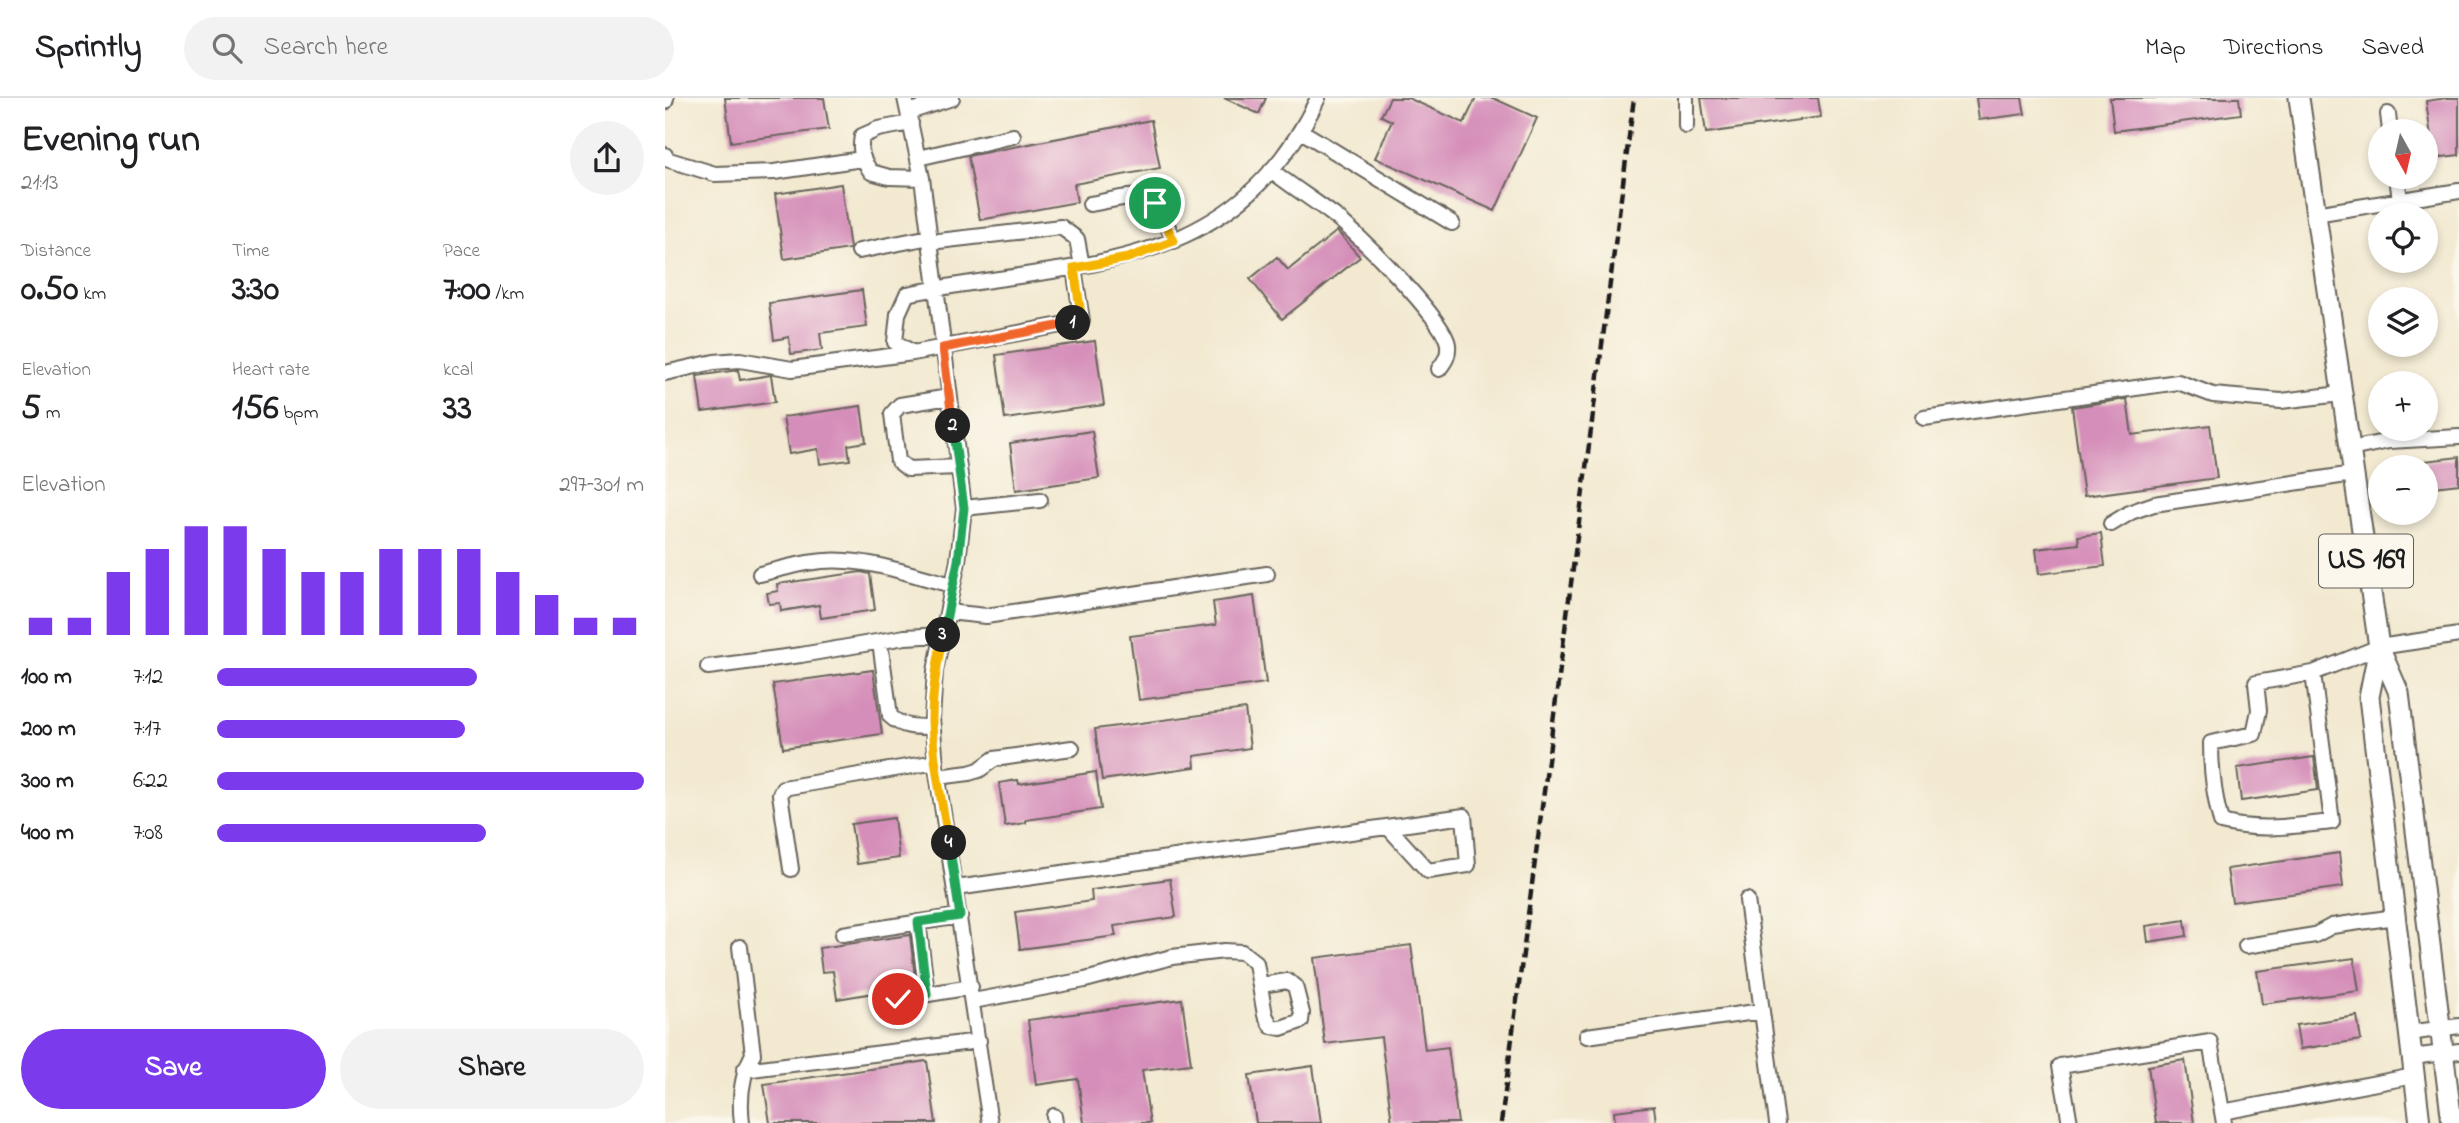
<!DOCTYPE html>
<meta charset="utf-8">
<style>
body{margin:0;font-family:"Indie Flower",sans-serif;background:#f2f2f2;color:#202124;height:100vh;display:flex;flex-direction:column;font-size:26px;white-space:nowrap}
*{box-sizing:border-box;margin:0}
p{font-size:23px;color:#757577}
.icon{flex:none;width:38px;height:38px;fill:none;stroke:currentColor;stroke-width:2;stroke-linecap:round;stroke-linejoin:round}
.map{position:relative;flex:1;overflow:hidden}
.sheet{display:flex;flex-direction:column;background:#fff;width:665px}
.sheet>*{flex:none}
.needle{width:46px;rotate:172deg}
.controls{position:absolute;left:1703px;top:21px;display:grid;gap:14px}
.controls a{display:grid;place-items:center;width:70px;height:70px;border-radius:50%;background:#fff;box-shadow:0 4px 10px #0003;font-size:35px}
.pin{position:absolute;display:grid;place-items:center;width:60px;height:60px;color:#fff;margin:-30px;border:4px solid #fff;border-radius:50%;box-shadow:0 2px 7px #0007}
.km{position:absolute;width:35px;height:35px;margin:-18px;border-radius:50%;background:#222;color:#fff;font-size:19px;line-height:35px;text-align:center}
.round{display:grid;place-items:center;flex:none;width:74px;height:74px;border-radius:37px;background:#f2f2f2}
.summary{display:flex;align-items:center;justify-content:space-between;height:119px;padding:0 21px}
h1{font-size:38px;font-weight:800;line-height:52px}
.stats{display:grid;grid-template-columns:repeat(3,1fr);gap:10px;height:119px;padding:7px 21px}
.stats div{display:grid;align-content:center}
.stats b{font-size:35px;font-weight:800}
.stats small{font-size:19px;font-weight:400}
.stats p{font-size:19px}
.chart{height:196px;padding:14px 21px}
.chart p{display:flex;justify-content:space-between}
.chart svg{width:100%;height:126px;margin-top:7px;stroke:#7c3aed;stroke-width:6}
.action{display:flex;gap:14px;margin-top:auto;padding:14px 21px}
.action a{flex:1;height:80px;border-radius:42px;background:#7c3aed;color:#fff;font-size:28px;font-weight:800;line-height:80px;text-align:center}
.action a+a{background:#f2f2f2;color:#202124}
ul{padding:0 21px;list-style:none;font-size:23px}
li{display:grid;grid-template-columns:112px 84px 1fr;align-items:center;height:52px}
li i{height:18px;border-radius:9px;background:#7c3aed}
header{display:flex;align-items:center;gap:42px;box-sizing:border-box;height:98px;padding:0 35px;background:#fff;border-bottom:2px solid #e0e0e0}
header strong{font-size:33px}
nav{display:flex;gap:38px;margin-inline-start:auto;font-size:24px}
.search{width:490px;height:63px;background:#f2f2f2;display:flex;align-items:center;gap:18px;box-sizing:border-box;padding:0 24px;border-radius:38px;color:#757577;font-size:26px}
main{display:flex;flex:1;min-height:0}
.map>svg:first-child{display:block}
.building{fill:#d58eb9}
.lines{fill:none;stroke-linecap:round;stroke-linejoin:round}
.minor-casing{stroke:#67645b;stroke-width:18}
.highway-casing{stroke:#67645b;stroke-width:23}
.minor{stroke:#fff;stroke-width:14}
.highway{stroke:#fff;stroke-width:19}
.rail{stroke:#1c1c1c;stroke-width:4.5;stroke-dasharray:10 5;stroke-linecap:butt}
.split-1-casing{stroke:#fff;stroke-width:14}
.split-2-casing{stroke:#fff;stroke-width:14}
.split-3-casing{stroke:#fff;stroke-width:14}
.split-4-casing{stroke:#fff;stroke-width:14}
.split-5-casing{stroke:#fff;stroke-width:14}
.split-1{stroke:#f5b400;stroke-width:9}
.split-2{stroke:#f0652b;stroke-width:9}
.split-3{stroke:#22a559;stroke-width:9}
.split-4{stroke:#f5b400;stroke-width:9}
.split-5{stroke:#22a559;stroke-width:9}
.labels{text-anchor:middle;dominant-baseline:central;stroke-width:6;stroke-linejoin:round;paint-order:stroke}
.shield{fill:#fbf7ec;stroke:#5f5e5a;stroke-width:2}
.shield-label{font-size:30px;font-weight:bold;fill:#1c1c1c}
</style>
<header>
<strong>Sprintly</strong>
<div class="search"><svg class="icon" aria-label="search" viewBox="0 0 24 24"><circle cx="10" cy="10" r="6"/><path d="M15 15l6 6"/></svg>Search here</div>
<nav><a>Map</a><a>Directions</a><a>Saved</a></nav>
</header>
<main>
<section class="sheet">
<div class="summary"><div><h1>Evening run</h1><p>21:13</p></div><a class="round"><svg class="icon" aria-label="share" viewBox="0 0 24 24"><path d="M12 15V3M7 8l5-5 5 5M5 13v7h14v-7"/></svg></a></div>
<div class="stats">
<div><p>Distance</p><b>0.50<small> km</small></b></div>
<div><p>Time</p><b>3:30</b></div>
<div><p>Pace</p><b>7:00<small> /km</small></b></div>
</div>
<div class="stats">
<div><p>Elevation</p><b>5<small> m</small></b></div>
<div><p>Heart rate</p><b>156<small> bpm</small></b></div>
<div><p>kcal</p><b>33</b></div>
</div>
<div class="chart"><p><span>Elevation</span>297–301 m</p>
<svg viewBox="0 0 160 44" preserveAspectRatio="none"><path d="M5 44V38M15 44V38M25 44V22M35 44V14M45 44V6M55 44V6M65 44V14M75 44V22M85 44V22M95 44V14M105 44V14M115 44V14M125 44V22M135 44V30M145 44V38M155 44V38"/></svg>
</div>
<ul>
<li><b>100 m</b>7:12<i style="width:61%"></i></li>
<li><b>200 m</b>7:17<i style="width:58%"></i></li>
<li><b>300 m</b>6:22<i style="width:100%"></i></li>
<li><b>400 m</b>7:08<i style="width:63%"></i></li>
</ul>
<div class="action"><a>Save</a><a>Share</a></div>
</section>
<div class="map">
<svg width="1794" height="1025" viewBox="0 0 1794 1025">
<rect width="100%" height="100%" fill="#fbf7ec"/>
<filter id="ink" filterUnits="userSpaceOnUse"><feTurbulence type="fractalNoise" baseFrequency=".0143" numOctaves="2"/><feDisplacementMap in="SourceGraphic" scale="14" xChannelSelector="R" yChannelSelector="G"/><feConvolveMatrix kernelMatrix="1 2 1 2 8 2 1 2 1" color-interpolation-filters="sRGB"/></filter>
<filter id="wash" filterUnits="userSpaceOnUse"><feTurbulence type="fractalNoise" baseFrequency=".00686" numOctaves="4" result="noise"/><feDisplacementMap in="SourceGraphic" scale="28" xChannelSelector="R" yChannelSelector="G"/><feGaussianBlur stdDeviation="1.57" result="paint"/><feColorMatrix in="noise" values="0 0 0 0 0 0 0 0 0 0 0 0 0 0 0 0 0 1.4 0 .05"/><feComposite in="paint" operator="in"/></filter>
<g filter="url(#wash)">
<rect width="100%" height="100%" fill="#f2e9d0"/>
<g id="blocks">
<!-- building -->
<path class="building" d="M60 0H159L164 31 66 44Z
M559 0H601L594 16Z
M725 0H743L799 25 811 0H828L872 20 830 113 710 60 727 23 716 18Z
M1036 0H1153L1156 19 1041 35Z
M1311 0H1357L1360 16 1314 22Z
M1445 0H1574L1576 16 1449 33Z
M1782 0H1794V57L1769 60 1761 3Z
M486 22 495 70 409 86 412 104 315 122 303 58Z
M176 86 185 151 119 161 110 96Z
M672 133 695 159 617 221 585 181 612 159 623 172Z
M197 192 202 229 155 235 157 252 126 256 124 239 109 242 104 205Z
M430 243 439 307 340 321 331 257Z
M73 272 75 282 106 277 110 304 37 314 32 278Z
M1462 301 1467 337 1545 327 1552 380 1419 398 1407 309Z
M196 308 201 344 183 347 185 362 155 366 153 351 124 356 118 319Z
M427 333 434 380 351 392 345 345Z
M1794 359V386L1760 390V363Z
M1436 435 1440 468 1374 476 1371 451 1414 446 1413 438Z
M196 474 205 476 210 512 156 520 154 507 116 513 115 505 104 506 102 495 113 493 112 486Z
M589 498 601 585 474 602 465 538 551 527 548 504Z
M208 572 217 636 118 650 108 586Z
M580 611 585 650 529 658 530 669 437 682 430 631Z
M1649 659 1653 692 1576 703 1572 670Z
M431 674 436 711 361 722V725L340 728 334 685 353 682 354 686Z
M229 720 234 760 192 766 186 726Z
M1674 755 1678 789 1567 804 1562 771Z
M505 781 511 819 449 828 451 838 355 851 350 814 427 803 426 792Z
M1520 822 1522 838 1483 844 1481 828Z
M245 837 251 888 172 901 168 873 157 874 154 850Z
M746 847 760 952 783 949 793 1025H727L716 939 660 946 649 860Z
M1689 860 1694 893 1597 906 1592 873Z
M517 901 526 966 477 972 485 1025H419L413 981 371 987 363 922Z
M1692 918 1696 942 1635 951 1631 927Z
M1520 962 1529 1025H1491L1483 968Z
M262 963 271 1025H105L99 986Z
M648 968 656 1025H591L584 977Z
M989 1008 991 1025H950L949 1013Z"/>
</g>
</g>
<g filter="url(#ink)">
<use href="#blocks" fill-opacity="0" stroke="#67645b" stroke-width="2"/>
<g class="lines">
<!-- minor casing -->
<g class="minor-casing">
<path id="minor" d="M240 0 257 80 299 410 293 463 270 573 267 621 271 668 325 1025
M0 4 1 0
M244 14 287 0
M1723 16 1725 33
M246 25 213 31 197 38C194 53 197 61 206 74L224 79 257 80
M1021 28V0
M636 33 787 125
M0 57 1 61 50 76 109 74 197 61
M253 60 348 38
M606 72C626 88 647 101 667 116 690 132 781 223 783 247 784 258 780 263 774 271
M1732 79 1735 102
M425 106C440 104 476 93 487 102 498 112 503 131 509 143
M1650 116 1794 93
M265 144 396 129 412 141 417 168
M194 153 265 139
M409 170 417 223 248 255 230 244 233 216 242 196C409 162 567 181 653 0
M0 275 49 264 75 262 127 271 248 255
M284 299 235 307 227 316 233 363 243 371 293 369
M1259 320 1513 284 1548 297 1616 303 1676 296
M1685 351 1724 343 1794 339
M299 410 375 402
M1446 426 1466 414 1489 406 1688 376
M95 476C123 469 153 460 181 463 217 465 253 479 288 487
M283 514 321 518 602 476
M215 544 225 618C238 630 251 629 268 629
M43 569 136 557 240 539 278 537
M1648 575 1591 585 1594 612 1589 636 1546 645C1546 673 1549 698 1556 724 1594 734 1629 728 1667 724L1648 575 1714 549 1794 537
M273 679 304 675 314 672 329 661 407 650
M126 771 115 696 118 690 271 664
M291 790 799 718 803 767 763 773 723 729
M1082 802 1112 1025
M253 824 262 896
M178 836 295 818
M1581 848 1650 837 1667 828 1730 819
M75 849 88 956C76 978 74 1001 77 1025
M233 901 306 889
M308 903 420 882 507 859 559 853 577 854 591 865 600 917 606 928 616 930 636 923 637 915 630 888 622 883 596 887
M1744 935 1794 928
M922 938 1097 913
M1747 959 1794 953
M79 972 314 943
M1557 1014 1749 978
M389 1018 390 1025
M1405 1025 1395 968 1545 944 1559 1025"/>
</g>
<!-- highway casing -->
<g class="highway-casing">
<path id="highway" d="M1634 0 1714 549 1734 595 1787 1025
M1714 549 1704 599 1755 1025"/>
</g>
<!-- minor -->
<use href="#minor" class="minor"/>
<!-- highway -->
<use href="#highway" class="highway"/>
<!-- rail -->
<path class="rail" d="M836 1025 969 0"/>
</g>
</g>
<g class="lines" filter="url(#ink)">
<!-- split-1 casing -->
<g class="split-1-casing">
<path id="split-1" d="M408 225 417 223 409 170 463 160 509 143 490 105"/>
</g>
<!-- split-2 casing -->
<g class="split-2-casing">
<path id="split-2" d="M288 328 278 250 408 225"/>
</g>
<!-- split-3 casing -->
<g class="split-3-casing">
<path id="split-3" d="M278 537 293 463 299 410 288 328"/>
</g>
<!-- split-4 casing -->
<g class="split-4-casing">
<path id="split-4" d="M278 537C272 565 267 593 267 622 268 663 277 705 284 745"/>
</g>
<!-- split-5 casing -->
<g class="split-5-casing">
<path id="split-5" d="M233 901 262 896 253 824 295 818 284 745"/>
</g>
<!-- split-1 -->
<use href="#split-1" class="split-1"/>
<!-- split-2 -->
<use href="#split-2" class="split-2"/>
<!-- split-3 -->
<use href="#split-3" class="split-3"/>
<!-- split-4 -->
<use href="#split-4" class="split-4"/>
<!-- split-5 -->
<use href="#split-5" class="split-5"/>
</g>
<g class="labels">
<!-- shield labels -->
<rect class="shield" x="1654" y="436.5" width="94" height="53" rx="5"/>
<g class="shield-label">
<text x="1701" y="463">US 169</text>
</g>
</g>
</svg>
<div class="controls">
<a><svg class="needle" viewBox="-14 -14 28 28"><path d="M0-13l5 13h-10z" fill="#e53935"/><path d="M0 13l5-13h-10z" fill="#757577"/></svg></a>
<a><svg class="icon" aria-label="locate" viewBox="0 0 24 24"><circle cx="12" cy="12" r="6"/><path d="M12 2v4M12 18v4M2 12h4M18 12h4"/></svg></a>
<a><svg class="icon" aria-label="layers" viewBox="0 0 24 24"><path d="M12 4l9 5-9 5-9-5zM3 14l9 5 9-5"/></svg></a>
<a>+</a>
<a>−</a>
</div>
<div class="pin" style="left:490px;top:105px;background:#1e9e55"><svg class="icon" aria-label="arrive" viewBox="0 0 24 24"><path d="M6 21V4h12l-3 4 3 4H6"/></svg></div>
<div class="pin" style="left:233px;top:901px;background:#d93025"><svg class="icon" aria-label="check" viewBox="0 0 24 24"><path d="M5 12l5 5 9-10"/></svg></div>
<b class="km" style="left:408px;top:225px">1</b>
<b class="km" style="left:288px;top:328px">2</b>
<b class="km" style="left:278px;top:537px">3</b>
<b class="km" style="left:284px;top:745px">4</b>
</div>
</main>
